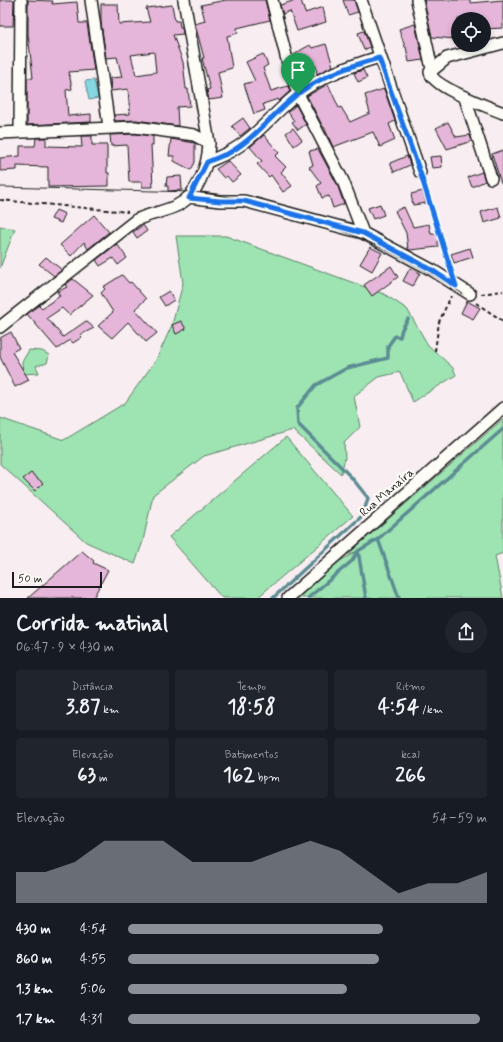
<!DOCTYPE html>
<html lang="pt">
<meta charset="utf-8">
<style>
body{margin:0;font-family:Mynerve,sans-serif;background:#20242c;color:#f1f3f6;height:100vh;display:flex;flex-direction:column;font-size:15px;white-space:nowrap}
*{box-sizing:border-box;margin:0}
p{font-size:13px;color:#9ea1a6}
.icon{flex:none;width:22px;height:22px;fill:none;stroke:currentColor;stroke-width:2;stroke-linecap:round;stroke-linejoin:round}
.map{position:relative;height:598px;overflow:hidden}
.details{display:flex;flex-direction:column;background:#171b24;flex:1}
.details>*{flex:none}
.controls{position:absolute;left:451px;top:12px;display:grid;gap:8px}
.controls a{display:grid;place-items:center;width:40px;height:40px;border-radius:50%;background:#171b24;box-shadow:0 2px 6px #0003;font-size:20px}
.scale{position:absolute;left:12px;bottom:10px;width:90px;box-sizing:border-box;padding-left:4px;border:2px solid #1c1c1c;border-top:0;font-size:11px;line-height:14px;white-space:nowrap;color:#1c1c1c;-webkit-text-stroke:3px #fdfcf7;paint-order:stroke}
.pin{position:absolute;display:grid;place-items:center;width:34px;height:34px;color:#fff;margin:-41px -17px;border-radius:50% 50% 50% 0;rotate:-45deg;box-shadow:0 0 4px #0007}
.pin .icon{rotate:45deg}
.round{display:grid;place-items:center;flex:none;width:42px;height:42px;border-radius:21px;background:#20242c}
.overview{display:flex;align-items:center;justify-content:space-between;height:68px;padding:0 16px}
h1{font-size:22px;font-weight:700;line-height:30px}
.stats{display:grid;grid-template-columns:repeat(3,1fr);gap:6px;height:68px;padding:4px 16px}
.stats div{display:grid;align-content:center;border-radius:4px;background:#20242c;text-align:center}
.stats b{font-size:20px;font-weight:700}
.stats small{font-size:11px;font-weight:400}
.stats p{font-size:11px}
.chart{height:112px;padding:8px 16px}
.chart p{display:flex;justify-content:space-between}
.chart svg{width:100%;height:72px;margin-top:4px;fill:#8c9099;opacity:.7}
ul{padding:0 16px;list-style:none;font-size:13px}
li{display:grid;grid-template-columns:64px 48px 1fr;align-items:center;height:30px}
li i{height:10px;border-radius:5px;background:#8c9099}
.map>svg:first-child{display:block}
.green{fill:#9de4b2;stroke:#5c8067}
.water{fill:#87d7e2;stroke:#5c8c93}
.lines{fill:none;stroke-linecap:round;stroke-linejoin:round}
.stream{stroke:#5c8c93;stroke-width:3.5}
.building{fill:#e5b6d9;stroke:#1c1c1c;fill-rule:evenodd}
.minor-casing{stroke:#1c1c1c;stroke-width:14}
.path{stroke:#1c1c1c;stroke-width:2;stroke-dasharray:4 3;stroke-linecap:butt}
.minor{stroke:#fdfcf7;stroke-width:11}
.tram{stroke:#1c1c1c;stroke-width:1}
.route-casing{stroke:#fff;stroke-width:8}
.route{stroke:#1a73e8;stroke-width:5}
.labels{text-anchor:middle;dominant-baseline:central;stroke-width:4;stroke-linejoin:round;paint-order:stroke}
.street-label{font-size:12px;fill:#1c1c1c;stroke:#fdfcf7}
</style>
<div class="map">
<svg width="503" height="598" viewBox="0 0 503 598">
<rect width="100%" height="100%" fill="#f8eef1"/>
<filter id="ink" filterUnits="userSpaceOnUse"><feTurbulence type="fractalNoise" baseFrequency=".025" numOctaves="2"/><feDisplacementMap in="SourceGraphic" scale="8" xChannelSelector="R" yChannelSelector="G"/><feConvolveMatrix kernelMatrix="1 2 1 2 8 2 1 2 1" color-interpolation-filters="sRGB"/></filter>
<g filter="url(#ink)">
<!-- green -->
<path class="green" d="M0 226 15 229 0 268Z
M176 236H226L384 294 407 309 428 345 453 368 456 375 413 402 400 372 379 377 354 396 360 427 344 443 345 458 341 474 293 430 204 456 153 495 143 541 135 564 86 542 0 464V418L64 440 125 403 156 360 172 325 183 283Z
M29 350 42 351 49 355 47 363 36 366 39 373 23 374 22 362Z
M503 419V553L495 556 503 598H297L336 563 356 552 348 554Z
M286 437 353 516 257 598H222L169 537Z"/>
<!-- water -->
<path class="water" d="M94 80 98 98 89 100 85 81Z"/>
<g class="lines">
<!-- stream -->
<path class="stream" d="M378 539 399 598
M358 551 366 598
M273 598 363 515 368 498 352 478 298 424 297 408 316 385 347 368 388 358V346L395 336 400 337 402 329 408 319
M308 598 352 561 358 551 378 539 503 429"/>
</g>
<!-- building -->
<path class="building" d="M0 0H14L13 26H0Z
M28 0 53 1 52 4 77 2 79 23H87L94 70 69 72 72 89 66 90 68 116 91 114V122L27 125V78H33L28 34Z
M226 0H265L270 20 237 28 238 33 227 36 232 68 218 72 223 98 209 100 207 90 210 89 202 58H204L195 24 205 21 201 5Z
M296 0H301L305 13 323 7 326 22 297 31 290 11 283 14 280 5Z
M343 0H354L358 12 348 15Z
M424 0H470V3L503 0V28L484 29V19H458V31H455V39L432 37Z
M101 4H118L119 24 150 22 146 8 172 5 175 21H179L180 27H182L183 34 173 35 183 62 186 89H188L190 106 177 107 178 126 136 120 115 121 114 115 130 114 128 89 111 91 110 78 122 77 117 57 106 58 101 22ZM154 52 156 72 136 75 131 55Z
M415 24 423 60 409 62 406 47H405L399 29Z
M364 31 370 47 364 50 358 33Z
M326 44 333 66 317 74 316 66 310 69 306 61 297 67 293 56 301 50 310 45 312 48Z
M263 54 268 65 263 68 271 91 288 86 290 91 279 101 278 99 263 104 265 110 254 114 244 84 255 81 246 62Z
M363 70 367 78 358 82 354 73Z
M328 84 339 108 341 107 350 122 370 113 365 95 384 89 395 121 389 124 395 140 380 147 373 132 333 147 324 127H323L307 96Z
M296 105 306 124 298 130 292 122 294 121 288 112Z
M243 118 250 128 240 136 232 126Z
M448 122 456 137 470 135 472 141 447 149 436 128Z
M293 128 302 140 294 146 286 133Z
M135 134 153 136V145H151L153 187H142V182H129L127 145 111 146 110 135Z
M264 135 279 153 275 156 286 167 281 172 292 186 283 192 271 175 269 177 257 164 262 161 250 147Z
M81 136H92V145H107V173H109V186L48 187V167L17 166V170L0 171V158L20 156V146H35L36 138H46V146L82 147Z
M171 139 195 143V162L191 170 174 161V156H169Z
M318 149 337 184 344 204 333 208 329 196 322 198 317 186 321 183 309 167 313 165 309 151Z
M503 150V182L501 183 492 154Z
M407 156 410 165 394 172 390 163Z
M441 156 442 167 432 168 430 157Z
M228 161 241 175 232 182 227 176 224 178 216 169Z
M482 172 485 181 472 187 468 177Z
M181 176 182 190 168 191V186H166L167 177Z
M423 191 426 203 413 205 411 194Z
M380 204 384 215 373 219 368 208Z
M404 207 413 227 429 224 431 234H438V247L410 250 408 249 406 233 395 211Z
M498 207 501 218 484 223 481 212Z
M56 210 65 214 61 223 51 219Z
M94 215 109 232 88 249 84 242 71 256 60 245Z
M143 225 147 231 137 238 133 232Z
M117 244 127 258 118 265 113 258 100 266 96 260Z
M370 247 382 253 372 271 360 264Z
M470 248 473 257 454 263 451 254Z
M46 257 62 270 54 276 39 264Z
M391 266 398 277 372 296 364 285Z
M410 268 420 273 413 286 403 281Z
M122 275 129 283 131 282 146 299 135 309 157 333 146 342 128 322 112 338 98 326 113 312 101 293 105 289 103 287Z
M73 279 93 295 69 315 62 308 47 318 63 337 86 321 94 328 80 335 82 337 73 343 70 340 57 349 27 314 39 305 42 308 60 296 57 292 67 287 65 285Z
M169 291 174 300 165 306 159 297Z
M467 301 480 308 473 319 461 313Z
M181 321 186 329 176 334 172 325Z
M11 332 19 348 12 352 29 380 15 387 0 357V338Z
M31 473 43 483 35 491 23 479Z
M82 551 94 561 93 563 108 570 93 598H28Z"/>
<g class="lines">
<!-- minor casing -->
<g class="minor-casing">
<path id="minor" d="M91 0 109 127
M272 0 287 60 298 94 343 181 363 233
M361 0 420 172
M417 0 432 69
M503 43 447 58 430 72C432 87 489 107 503 113
M465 98 491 178
M20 132 21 0
M0 133 135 127 194 135 209 143
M207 162C214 159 222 156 229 152 256 138 275 111 299 93 324 75 350 66 379 57
M189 197 220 201H244L363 233 432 270 470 294
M0 327 136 220C149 214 163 212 176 206 198 196 208 166 209 143L184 0
M288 598 503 408"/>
</g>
<!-- path -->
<path class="path" d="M422 181 451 269
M0 200 128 212
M481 294 503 291
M476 303 503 321
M435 351 439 322 451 296"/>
<!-- minor -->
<use href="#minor" class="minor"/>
<!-- tram -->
<path class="tram" d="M0 187 193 192C284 201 388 243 463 294"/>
</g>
</g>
<g class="lines" filter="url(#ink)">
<!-- route casing -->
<g class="route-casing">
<path id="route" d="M379 58 420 172 456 286 432 270 363 233 244 201H220L189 198 207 162C214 159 222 156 229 153 256 138 275 111 299 93 324 75 350 66 379 58Z"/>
</g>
<!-- route -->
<use href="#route" class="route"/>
</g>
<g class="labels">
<!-- street labels -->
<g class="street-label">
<text transform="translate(387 493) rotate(-41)">Rua Manaíra</text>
</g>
</g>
</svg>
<div class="controls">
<a><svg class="icon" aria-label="locate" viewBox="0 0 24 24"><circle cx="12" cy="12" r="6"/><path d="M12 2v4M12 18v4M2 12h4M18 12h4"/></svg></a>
</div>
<div class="scale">50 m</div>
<div class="pin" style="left:298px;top:94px;background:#1e9e55"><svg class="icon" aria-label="arrive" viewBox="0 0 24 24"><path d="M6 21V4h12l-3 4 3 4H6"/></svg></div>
</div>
<section class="details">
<div class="overview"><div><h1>Corrida matinal</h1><p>06:47 · 9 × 430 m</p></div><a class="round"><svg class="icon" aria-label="share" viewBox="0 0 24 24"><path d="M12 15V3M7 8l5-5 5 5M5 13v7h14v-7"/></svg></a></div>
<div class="stats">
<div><p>Distância</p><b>3.87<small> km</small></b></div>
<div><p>Tempo</p><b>18:58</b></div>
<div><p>Ritmo</p><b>4:54<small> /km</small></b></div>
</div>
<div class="stats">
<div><p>Elevação</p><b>63<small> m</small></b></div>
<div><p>Batimentos</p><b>162<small> bpm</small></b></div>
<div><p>kcal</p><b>266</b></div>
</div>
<div class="chart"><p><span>Elevação</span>54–59 m</p>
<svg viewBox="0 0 160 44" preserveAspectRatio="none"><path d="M0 44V25L10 25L20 19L30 6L40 6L50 6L60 19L70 19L80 19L90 12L100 6L110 12L120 25L130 38L140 32L150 32L160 25V44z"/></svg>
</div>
<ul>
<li><b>430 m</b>4:54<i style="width:71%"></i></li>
<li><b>860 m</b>4:55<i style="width:70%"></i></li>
<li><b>1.3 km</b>5:06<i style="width:61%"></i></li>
<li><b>1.7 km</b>4:31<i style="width:98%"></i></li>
</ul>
</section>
